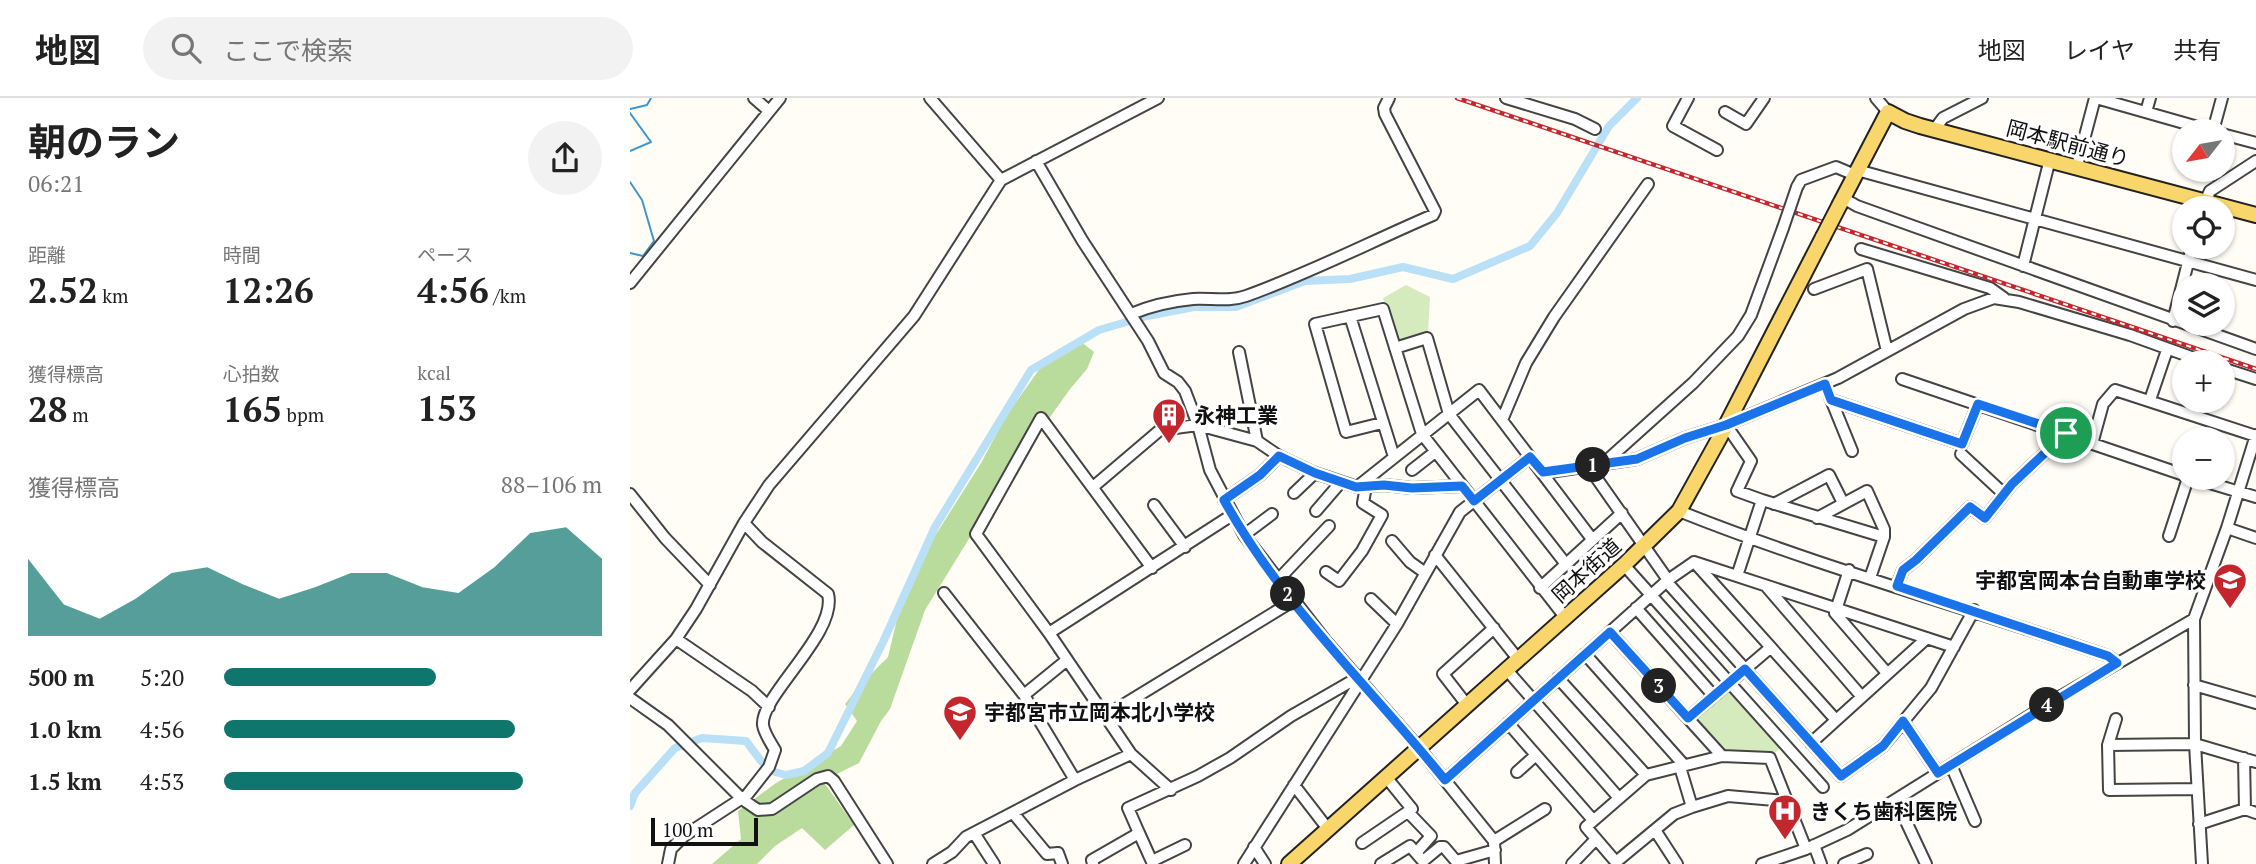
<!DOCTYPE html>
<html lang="ja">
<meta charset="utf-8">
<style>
body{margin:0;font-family:"PT Serif","Noto Sans JP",serif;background:#f2f2f2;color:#222;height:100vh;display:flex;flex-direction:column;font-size:26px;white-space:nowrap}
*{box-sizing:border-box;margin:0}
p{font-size:23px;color:#767676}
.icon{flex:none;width:38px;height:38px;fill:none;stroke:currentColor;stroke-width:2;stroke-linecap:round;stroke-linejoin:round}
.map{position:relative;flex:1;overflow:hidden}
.sheet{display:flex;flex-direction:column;background:#fff;width:630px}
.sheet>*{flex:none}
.needle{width:46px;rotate:239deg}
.controls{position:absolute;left:1542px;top:21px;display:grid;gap:14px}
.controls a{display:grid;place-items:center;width:63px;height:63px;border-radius:50%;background:#fff;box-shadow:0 2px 5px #0004;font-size:35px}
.scale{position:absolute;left:21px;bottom:18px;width:107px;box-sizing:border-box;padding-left:7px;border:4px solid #111;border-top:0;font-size:19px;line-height:24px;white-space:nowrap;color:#111;-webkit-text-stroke:5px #fff;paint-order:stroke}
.pin{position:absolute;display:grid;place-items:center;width:60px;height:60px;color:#fff;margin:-30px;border:4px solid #fff;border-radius:50%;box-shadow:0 2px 7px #0007}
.km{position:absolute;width:35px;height:35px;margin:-18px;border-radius:50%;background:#222;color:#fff;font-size:19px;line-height:35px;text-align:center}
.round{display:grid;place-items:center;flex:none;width:74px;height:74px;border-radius:37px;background:#f2f2f2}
.headline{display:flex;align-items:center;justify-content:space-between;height:119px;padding:0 28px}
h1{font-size:38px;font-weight:700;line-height:52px}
.figures{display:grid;grid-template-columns:repeat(3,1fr);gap:10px;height:119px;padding:7px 28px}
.figures div{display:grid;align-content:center}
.figures b{font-size:35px;font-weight:700}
.figures small{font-size:19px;font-weight:400}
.figures p{font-size:19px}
.chart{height:196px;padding:14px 28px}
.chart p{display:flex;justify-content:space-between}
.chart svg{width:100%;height:126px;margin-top:7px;fill:#0f766e;opacity:.7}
ul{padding:0 28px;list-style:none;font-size:23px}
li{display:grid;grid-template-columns:112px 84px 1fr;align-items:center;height:52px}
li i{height:18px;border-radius:9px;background:#0f766e}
header{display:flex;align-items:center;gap:42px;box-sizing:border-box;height:98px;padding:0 35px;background:#fff;border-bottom:2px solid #e0e0e0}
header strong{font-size:33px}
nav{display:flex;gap:38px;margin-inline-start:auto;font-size:24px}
.search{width:490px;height:63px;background:#f2f2f2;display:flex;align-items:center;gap:18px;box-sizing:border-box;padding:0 24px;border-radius:38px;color:#767676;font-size:26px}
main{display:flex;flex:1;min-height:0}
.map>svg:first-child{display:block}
.green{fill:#d5ebbd}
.forest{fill:#b9dc9c}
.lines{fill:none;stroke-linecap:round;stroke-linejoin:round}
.stream{stroke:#3f96cf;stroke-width:2}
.canal{stroke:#b9e0f7;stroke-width:8}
.minor-casing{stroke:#444;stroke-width:14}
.major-casing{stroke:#222;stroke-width:18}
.minor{stroke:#fff;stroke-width:10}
.major{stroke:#f9d66b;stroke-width:14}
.rail-casing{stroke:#c4262e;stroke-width:4.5}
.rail{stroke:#fff;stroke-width:2;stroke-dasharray:5;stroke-linecap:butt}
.minor-bridge-casing{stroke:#444;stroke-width:14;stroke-linecap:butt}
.major-bridge-casing{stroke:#222;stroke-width:18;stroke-linecap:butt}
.minor-bridge{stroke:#fff;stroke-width:10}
.major-bridge{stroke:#f9d66b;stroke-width:14}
.route-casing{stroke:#fff;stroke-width:14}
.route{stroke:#1a73e8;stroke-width:9}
.labels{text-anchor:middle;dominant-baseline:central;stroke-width:7;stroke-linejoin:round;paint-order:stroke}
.street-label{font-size:21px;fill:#111;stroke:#fff}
.poi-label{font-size:21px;font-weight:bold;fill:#111;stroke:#fff;text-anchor:start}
</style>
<header>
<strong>地図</strong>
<div class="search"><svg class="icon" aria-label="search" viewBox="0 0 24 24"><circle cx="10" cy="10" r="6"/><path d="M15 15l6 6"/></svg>ここで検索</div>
<nav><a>地図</a><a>レイヤ</a><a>共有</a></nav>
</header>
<main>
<section class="sheet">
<div class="headline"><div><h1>朝のラン</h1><p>06:21</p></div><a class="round"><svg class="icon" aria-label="share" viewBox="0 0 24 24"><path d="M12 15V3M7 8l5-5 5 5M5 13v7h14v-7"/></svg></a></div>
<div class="figures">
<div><p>距離</p><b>2.52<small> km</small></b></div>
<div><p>時間</p><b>12:26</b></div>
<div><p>ペース</p><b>4:56<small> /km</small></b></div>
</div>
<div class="figures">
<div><p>獲得標高</p><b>28<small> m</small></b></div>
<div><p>心拍数</p><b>165<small> bpm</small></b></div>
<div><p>kcal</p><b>153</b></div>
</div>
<div class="chart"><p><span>獲得標高</span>88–106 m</p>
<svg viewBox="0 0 160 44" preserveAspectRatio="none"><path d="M0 44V17L10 33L20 38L30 31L40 22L50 20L60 26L70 31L80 27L90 22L100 22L110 27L120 29L130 20L140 8L150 6L160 17V44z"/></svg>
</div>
<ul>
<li><b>500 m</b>5:20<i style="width:56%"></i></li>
<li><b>1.0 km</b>4:56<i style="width:77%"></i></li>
<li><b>1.5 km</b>4:53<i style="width:79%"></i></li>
</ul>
</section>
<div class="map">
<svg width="1626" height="766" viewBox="0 0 1626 766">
<rect width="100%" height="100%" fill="#fffdf5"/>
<!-- green -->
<path class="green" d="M776 187 800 199 798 236 768 246 753 200Z
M1103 585 1156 645 1143 657 1095 656 1064 620Z"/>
<!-- forest -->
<path class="forest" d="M450 243 464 254 457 271 440 291 376 381 295 512 260 611 251 623 229 665 193 683 224 727 195 752 172 730 145 748 127 766H82L111 741 108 713 146 685 211 648 227 623 215 606 230 587 258 559 267 521 303 441 351 365 376 318 413 266Z"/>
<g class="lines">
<!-- stream -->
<path class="stream" d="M0 11 17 7 21 0
M0 15 21 44 0 53
M0 84 12 102 24 143 13 158 0 155"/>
<!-- canal -->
<path class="canal" d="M0 708 5 695 45 650 72 640 116 643 131 663 141 673 156 677 174 673 198 655 253 544 305 429 401 272 469 232 517 218 564 209H606L675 183 720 181 773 169 823 181 900 148 927 115 979 28 1007 0"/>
<!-- minor casing -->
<g class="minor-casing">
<path id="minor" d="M124 0 139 13
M300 0 371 82
M876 0 945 21 965 31
M1058 0 1043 28 1087 52
M1246 0 1258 14
M1466 0 1582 33
M1095 14 1116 26 1134 0
M1516 14 1520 0
M1304 32 1313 20 1352 0
M1583 33 1592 0
M1592 36 1626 45
M406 63 452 142 518 243 534 275 548 284 555 293 568 327 580 372 614 437 695 542 789 650 864 743 865 766
M1447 68 1465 0
M1227 72 1626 182
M1167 89 1171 82 1206 69 1225 77
M1213 100 1227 108 1626 251
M1572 110 1580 93 1626 63
M1231 151 1360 190 1374 200
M1393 168 1420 61
M0 185 150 0
M1184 191 1237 171 1257 253
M501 216C520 208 542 203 563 201 581 200 599 204 616 198 680 175 740 144 803 117L805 113 755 16 754 10 759 0
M720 218 764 359
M1543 223 1562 149
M765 250 797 240 819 316 935 465
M609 254 627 343
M1592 270 1626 281
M1272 281 1554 377
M1200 299 1222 353
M1201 302 1332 346 1348 306
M1520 302 1537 252
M872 322 896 265 924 219 1018 86
M752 325 716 334 685 226 753 211 792 336 935 519
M1096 327 1121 363 1107 393 1132 402
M1462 346 1473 306 1485 292 1626 338
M1331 356 1374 396
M974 365 1063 285 1108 238 1121 217 1153 130
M958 368 1038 482
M782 372 805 354
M913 375 1007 361 1055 340 1096 327 1208 280 1334 211 1364 200 1389 204 1500 237 1575 264
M1563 380 1626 399
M463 389 530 332 568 327 627 343 649 358 685 375 727 389 754 387 782 390 832 388
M727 389 849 292 962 441
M664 395 685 375
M0 396 35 440 80 487
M594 402 630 377 649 358
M1144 406 1199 377 1213 405
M524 407 555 449
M686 413 711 384
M1049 413C1189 469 1335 509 1478 558L1487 565
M1187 420 1237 393 1254 431V439L1240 480
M1597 430 1626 440
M614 437 642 416
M1539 438 1558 380
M762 443 780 464 794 474
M805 457 888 561
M1064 464 1324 549
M1066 466 1206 622
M994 467 1193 689
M1219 472 1205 515 1257 575
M696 474 709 483 732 453 752 417 733 405 736 388
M1107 478 1132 402 1254 439
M648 482 699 428
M1036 483 1211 678 1253 648 1301 590 1344 512
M1135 487 1232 599
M1267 488 1273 472 1286 462 1340 409 1355 420 1382 386 1436 335
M910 490 992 415
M314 495 394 597 445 682
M741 501 767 526
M1006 510 1083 597
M1564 521 1565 646 1572 766
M980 534 1092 658
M419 535 346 436 411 320 522 470
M46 541 122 593 139 609
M955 556 1054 667
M876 571 989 700
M928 580 1016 677
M1564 587 1626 605
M0 592 46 541 66 511 114 425 139 387 284 218 371 82 528 0
M394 597 437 562
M0 600 38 627 112 701 128 712 142 711 187 681 198 678 204 683 257 766
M837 607 813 576 864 530
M475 618 663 503
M1058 620 1140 550
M1486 621 1478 647 1479 692 1567 691
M1273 623 1308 675
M878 625 963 722
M1181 645 1297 540
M1478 647 1565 646 1626 664
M1614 660 1615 711
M1321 667 1345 723
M1050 669 1062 709
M887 674 906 657
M815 682 1038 482 1064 464
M664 687 698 731
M541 692 501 656 419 535 602 417
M1266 702 1296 766
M1157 703 1098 698 1062 709 1044 716 986 764 956 729 1016 677 1092 658 1140 660 1176 751
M778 714 801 738 786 755
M383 715 417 756 428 755 432 766
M1569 726 1615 711 1626 715
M1025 732 1047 766
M344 735 364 766
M509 735 523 766
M864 743 915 711
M732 745 782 711 756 679
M1184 747 1191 766
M624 749 635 766
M522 763 555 747
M38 766 41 751 54 738 117 697 139 669 145 652C141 645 134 635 133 627 130 598 208 535 198 496L132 444 114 425
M303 766 322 754 336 739 445 682 501 656
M463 766 462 762 509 735 498 710 568 678 600 660 661 618 727 580
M614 766 767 526 830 414 900 359
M751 766 780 748 793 763 810 749H814L826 763 865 752
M942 766 966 741
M1132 766 1176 751 1217 732 1433 597 1564 521 1597 430 1626 337
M1214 766 1237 756"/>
</g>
<!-- major casing -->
<g class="major-casing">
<path id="major" d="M1210 106 1258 14 1275 23 1290 28 1626 117
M659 766 994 467 1049 413 1090 339 1193 139"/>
</g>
<!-- minor -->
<use href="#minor" class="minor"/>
<!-- major -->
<use href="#major" class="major"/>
<!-- rail casing -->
<g class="rail-casing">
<path id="rail" d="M827 0 1626 271"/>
</g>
<!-- rail -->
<use href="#rail" class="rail"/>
<!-- minor-bridge casing -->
<g class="minor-bridge-casing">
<path id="minor-bridge" d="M1153 130 1167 89"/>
</g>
<!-- major-bridge casing -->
<g class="major-bridge-casing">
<path id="major-bridge" d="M1193 139 1210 106"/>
</g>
<!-- minor-bridge -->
<use href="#minor-bridge" class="minor-bridge"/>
<!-- major-bridge -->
<use href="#major-bridge" class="major-bridge"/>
</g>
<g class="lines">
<!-- route casing -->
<g class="route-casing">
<path id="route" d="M1195 286 1201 302 1332 346 1348 306 1436 335 1382 386 1355 420 1340 409 1286 462 1273 472 1267 488 1478 558 1487 565 1308 675 1273 623 1253 648 1211 678 1115 571 1058 620 980 534 815 682C741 590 651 506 594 402L630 377 649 358 685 375 726 389 754 387 782 390 832 388 844 403 900 359 913 374 1007 361 1055 340 1096 327Z"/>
</g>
<!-- route -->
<use href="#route" class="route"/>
</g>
<!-- icons -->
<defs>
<g id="building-pin" transform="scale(1.75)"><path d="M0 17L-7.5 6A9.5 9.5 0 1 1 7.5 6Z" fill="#c4262e" stroke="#fff"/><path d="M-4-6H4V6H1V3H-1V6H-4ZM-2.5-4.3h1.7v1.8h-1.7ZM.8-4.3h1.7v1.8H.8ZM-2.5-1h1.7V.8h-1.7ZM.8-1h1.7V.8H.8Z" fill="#fff"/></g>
<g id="school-pin" transform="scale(1.75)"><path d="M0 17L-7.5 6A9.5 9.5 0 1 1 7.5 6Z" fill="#c4262e" stroke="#fff"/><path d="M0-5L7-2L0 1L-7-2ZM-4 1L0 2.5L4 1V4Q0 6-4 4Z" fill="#fff"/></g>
<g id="hospital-pin" transform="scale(1.75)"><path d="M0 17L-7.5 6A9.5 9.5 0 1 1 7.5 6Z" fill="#c4262e" stroke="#fff"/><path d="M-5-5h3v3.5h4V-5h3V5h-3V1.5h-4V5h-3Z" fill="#fff"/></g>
</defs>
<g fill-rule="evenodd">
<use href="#building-pin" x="539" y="317"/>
<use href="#school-pin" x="1600" y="482"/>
<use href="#school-pin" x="330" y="614"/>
<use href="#hospital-pin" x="1155" y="713"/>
</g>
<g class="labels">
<!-- street labels -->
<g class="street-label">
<text transform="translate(1438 45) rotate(15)">岡本駅前通り</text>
<text transform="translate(956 472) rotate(-42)">岡本街道</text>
</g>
<!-- poi labels -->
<g class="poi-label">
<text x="564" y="317">永神工業</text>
<text x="1576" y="482" text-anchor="end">宇都宮岡本台自動車学校</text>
<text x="354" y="614">宇都宮市立岡本北小学校</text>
<text x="1180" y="713">きくち歯科医院</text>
</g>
</g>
</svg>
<div class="controls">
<a><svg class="needle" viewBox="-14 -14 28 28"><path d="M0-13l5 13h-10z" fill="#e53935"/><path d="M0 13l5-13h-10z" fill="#767676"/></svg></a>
<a><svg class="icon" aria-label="locate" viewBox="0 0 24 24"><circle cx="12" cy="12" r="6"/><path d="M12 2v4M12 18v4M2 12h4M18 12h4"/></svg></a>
<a><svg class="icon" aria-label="layers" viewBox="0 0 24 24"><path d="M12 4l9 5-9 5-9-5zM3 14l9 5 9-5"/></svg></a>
<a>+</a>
<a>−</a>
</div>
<div class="scale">100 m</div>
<div class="pin" style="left:1436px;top:335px;background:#1e9e55"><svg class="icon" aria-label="arrive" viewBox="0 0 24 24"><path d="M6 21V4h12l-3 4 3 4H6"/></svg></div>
<b class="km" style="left:963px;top:367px">1</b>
<b class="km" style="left:658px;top:496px">2</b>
<b class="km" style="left:1029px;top:588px">3</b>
<b class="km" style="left:1417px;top:607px">4</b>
</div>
</main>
